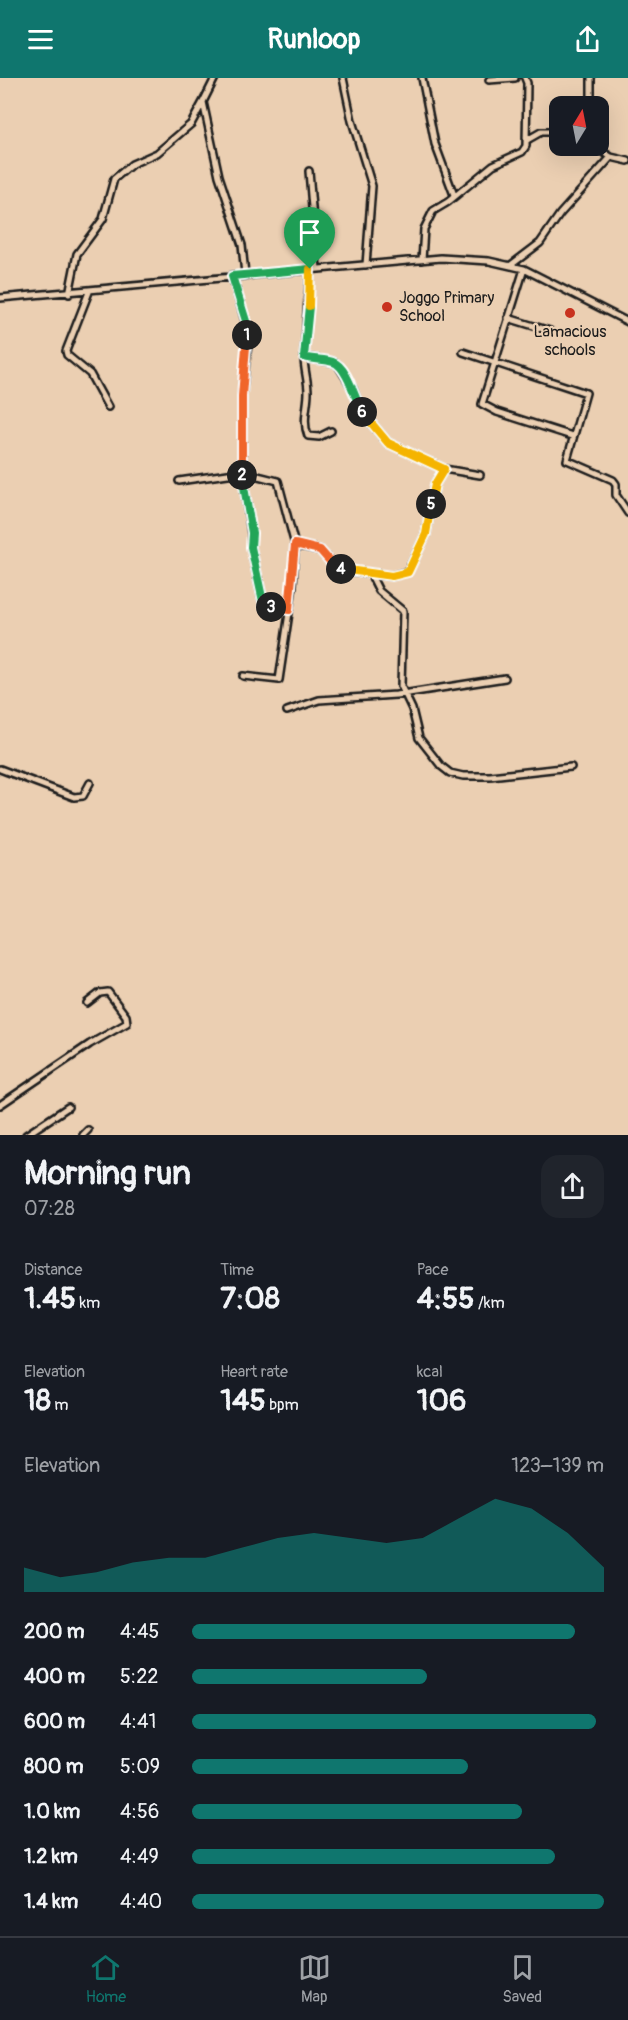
<!DOCTYPE html>
<meta charset="utf-8">
<style>
body{margin:0;font-family:Pangolin,sans-serif;background:#20242c;color:#f1f3f6;height:100vh;display:flex;flex-direction:column;font-size:22px;white-space:nowrap}
*{box-sizing:border-box;margin:0}
p{font-size:20px;color:#9ea1a6}
.icon{flex:none;width:33px;height:33px;fill:none;stroke:currentColor;stroke-width:2;stroke-linecap:round;stroke-linejoin:round}
.map{position:relative;height:1057px;overflow:hidden}
.sheet{display:flex;flex-direction:column;background:#171b24;flex:1}
.sheet>*{flex:none}
.needle{width:39px;rotate:10deg}
.controls{position:absolute;left:549px;top:18px;display:grid;gap:12px}
.controls a{display:grid;place-items:center;width:60px;height:60px;border-radius:12px;background:#171b24;box-shadow:0 6px 24px #0002;font-size:30px}
.pin{position:absolute;display:grid;place-items:center;width:51px;height:51px;color:#fff;margin:-62px -26px;border-radius:50% 50% 50% 0;rotate:-45deg;box-shadow:0 0 6px #0007}
.pin .icon{rotate:45deg}
.km{position:absolute;width:30px;height:30px;margin:-15px;border-radius:50%;background:#222;color:#fff;font-size:16px;line-height:30px;text-align:center}
.round{display:grid;place-items:center;flex:none;width:63px;height:63px;border-radius:18px;background:#20242c}
.overview{display:flex;align-items:center;justify-content:space-between;height:102px;padding:0 24px}
h1{font-size:33px;font-weight:700;line-height:45px}
.figures{display:grid;grid-template-columns:repeat(3,1fr);gap:9px;height:102px;padding:6px 24px}
.figures div{display:grid;align-content:center}
.figures b{font-size:30px;font-weight:700}
.figures small{font-size:16px;font-weight:400}
.figures p{font-size:16px}
.chart{height:168px;padding:12px 24px}
.chart p{display:flex;justify-content:space-between}
.chart svg{width:100%;height:108px;margin-top:6px;fill:#0f766e;opacity:.7}
ul{padding:0 24px;list-style:none;font-size:20px}
li{display:grid;grid-template-columns:96px 72px 1fr;align-items:center;height:45px}
li i{height:15px;border-radius:8px;background:#0f766e}
header{display:flex;justify-content:space-between;align-items:center;height:78px;padding:0 24px;background:#0f766e;color:#fff;font-size:27px;font-weight:700}
.tabs{display:flex;justify-content:space-around;align-items:center;height:84px;border-top:2px solid #363941;background:#171b24;font-size:16px;color:#9ea1a6}
.tabs a{display:grid;justify-items:center;gap:3px}
.tabs .current{color:#0f766e}
.map>svg:first-child{display:block}
.lines{fill:none;stroke-linecap:round;stroke-linejoin:round}
.street-casing{stroke:#1c1c1c;stroke-width:10}
.street{stroke:#ebcfb2;stroke-width:5}
.split-1-casing{stroke:#fff;stroke-width:12}
.split-2-casing{stroke:#fff;stroke-width:12}
.split-3-casing{stroke:#fff;stroke-width:12}
.split-4-casing{stroke:#fff;stroke-width:12}
.split-5-casing{stroke:#fff;stroke-width:12}
.split-6-casing{stroke:#fff;stroke-width:12}
.split-7-casing{stroke:#fff;stroke-width:12}
.split-8-casing{stroke:#fff;stroke-width:12}
.split-1{stroke:#22a559;stroke-width:8}
.split-2{stroke:#f0652b;stroke-width:8}
.split-3{stroke:#22a559;stroke-width:8}
.split-4{stroke:#f0652b;stroke-width:8}
.split-5{stroke:#f5b400;stroke-width:8}
.split-6{stroke:#f5b400;stroke-width:8}
.split-7{stroke:#22a559;stroke-width:8}
.split-8{stroke:#f5b400;stroke-width:8}
.poi-dot{fill:#c8321e;stroke:#ebcfb2;stroke-width:2}
.labels{text-anchor:middle;dominant-baseline:central;stroke-width:4.5;stroke-linejoin:round;paint-order:stroke}
.poi-label{font-size:16px;fill:#1c1c1c;stroke:#ebcfb2;text-anchor:start}
</style>
<header><svg class="icon" aria-label="menu" viewBox="0 0 24 24"><path d="M4 6h16M4 12h16M4 18h16"/></svg>Runloop<svg class="icon" aria-label="share" viewBox="0 0 24 24"><path d="M12 15V3M7 8l5-5 5 5M5 13v7h14v-7"/></svg></header>
<div class="map">
<svg width="628" height="1057" viewBox="0 0 628 1057">
<rect width="100%" height="100%" fill="#ebcfb2"/>
<filter id="ink" filterUnits="userSpaceOnUse"><feTurbulence type="fractalNoise" baseFrequency=".0167" numOctaves="2"/><feDisplacementMap in="SourceGraphic" scale="12" xChannelSelector="R" yChannelSelector="G"/><feConvolveMatrix kernelMatrix="1 2 1 2 8 2 1 2 1" color-interpolation-filters="sRGB"/></filter>
<g filter="url(#ink)">
<g class="lines">
<!-- street casing -->
<g class="street-casing">
<path id="street" d="M215 0 203 24 219 98 242 167 245 196
M343 0 352 43 372 108 366 187
M422 0 435 66 454 117
M489 2 515 0
M591 28V0
M527 62 541 54H560
M594 68 611 79 628 83
M309 93 317 191
M422 182 424 151 433 133 448 124 493 87 522 74 526 68 527 5 525 0
M511 187 540 165 560 136 611 79
M310 191 304 279 333 284 338 287 353 311 361 333 388 365 444 391 480 397
M524 191 482 326 497 334 572 358
M232 197 245 243 248 266 242 318V394L278 403 295 467 320 472 334 488 343 492 392 498 408 493 426 456 435 406 444 391
M89 214 66 273 67 277 90 296 108 329
M69 216 77 176 103 141 114 101 132 86 157 75 191 46 203 24
M0 220 441 180 489 183 524 191 628 244
M508 240 550 253
M463 274 586 315 567 382 613 402 616 406V417L628 435
M304 279C304 292 308 302 308 314 308 329 302 343 308 358L319 359 331 353
M179 403 242 394 251 455V469L264 529 289 532
M371 497 379 513 403 533 401 608 412 631 419 660 441 688 450 695 463 698H490L571 689
M243 598 279 602 293 508 295 467
M287 633 319 622 396 617 505 600
M0 691 74 719 83 718 90 705
M0 1027 90 966 127 945 126 938 108 914 100 915 87 925
M26 1057 68 1029
M83 1057 88 1052"/>
</g>
<!-- street -->
<use href="#street" class="street"/>
</g>
</g>
<g class="lines" filter="url(#ink)">
<!-- split-1 casing -->
<g class="split-1-casing">
<path id="split-1" d="M247 257 246 243 232 198 310 191"/>
</g>
<!-- split-2 casing -->
<g class="split-2-casing">
<path id="split-2" d="M242 397V318L247 257"/>
</g>
<!-- split-3 casing -->
<g class="split-3-casing">
<path id="split-3" d="M242 397 252 455 251 469 264 528 271 529"/>
</g>
<!-- split-4 casing -->
<g class="split-4-casing">
<path id="split-4" d="M271 529 289 532 295 466 320 472 334 488 341 491"/>
</g>
<!-- split-5 casing -->
<g class="split-5-casing">
<path id="split-5" d="M341 491 392 498 408 494 426 456 431 426"/>
</g>
<!-- split-6 casing -->
<g class="split-6-casing">
<path id="split-6" d="M362 334 388 365 444 391 435 406 431 426"/>
</g>
<!-- split-7 casing -->
<g class="split-7-casing">
<path id="split-7" d="M309 228 304 279C313 282 325 281 333 284 347 288 356 323 362 334"/>
</g>
<!-- split-8 casing -->
<g class="split-8-casing">
<path id="split-8" d="M309 228 310 191"/>
</g>
<!-- split-1 -->
<use href="#split-1" class="split-1"/>
<!-- split-2 -->
<use href="#split-2" class="split-2"/>
<!-- split-3 -->
<use href="#split-3" class="split-3"/>
<!-- split-4 -->
<use href="#split-4" class="split-4"/>
<!-- split-5 -->
<use href="#split-5" class="split-5"/>
<!-- split-6 -->
<use href="#split-6" class="split-6"/>
<!-- split-7 -->
<use href="#split-7" class="split-7"/>
<!-- split-8 -->
<use href="#split-8" class="split-8"/>
</g>
<!-- markers -->
<g class="poi-dot">
<circle cx="387" cy="229" r="6"/>
<circle cx="570" cy="235" r="6"/>
</g>
<g class="labels">
<!-- poi labels -->
<g class="poi-label">
<text x="399" y="220">Joggo Primary<tspan x="399" dy="18">School</tspan></text>
<text x="570" y="254" text-anchor="middle">Lamacious<tspan x="570" dy="18">schools</tspan></text>
</g>
</g>
</svg>
<div class="controls">
<a><svg class="needle" viewBox="-14 -14 28 28"><path d="M0-13l5 13h-10z" fill="#e53935"/><path d="M0 13l5-13h-10z" fill="#9ea1a6"/></svg></a>
</div>
<div class="pin" style="left:310px;top:191px;background:#1e9e55"><svg class="icon" aria-label="arrive" viewBox="0 0 24 24"><path d="M6 21V4h12l-3 4 3 4H6"/></svg></div>
<b class="km" style="left:247px;top:257px">1</b>
<b class="km" style="left:242px;top:397px">2</b>
<b class="km" style="left:271px;top:529px">3</b>
<b class="km" style="left:341px;top:491px">4</b>
<b class="km" style="left:431px;top:426px">5</b>
<b class="km" style="left:362px;top:334px">6</b>
</div>
<section class="sheet">
<div class="overview"><div><h1>Morning run</h1><p>07:28</p></div><a class="round"><svg class="icon" aria-label="share" viewBox="0 0 24 24"><path d="M12 15V3M7 8l5-5 5 5M5 13v7h14v-7"/></svg></a></div>
<div class="figures">
<div><p>Distance</p><b>1.45<small> km</small></b></div>
<div><p>Time</p><b>7:08</b></div>
<div><p>Pace</p><b>4:55<small> /km</small></b></div>
</div>
<div class="figures">
<div><p>Elevation</p><b>18<small> m</small></b></div>
<div><p>Heart rate</p><b>145<small> bpm</small></b></div>
<div><p>kcal</p><b>106</b></div>
</div>
<div class="chart"><p><span>Elevation</span>123–139 m</p>
<svg viewBox="0 0 160 44" preserveAspectRatio="none"><path d="M0 44V34L10 38L20 36L30 32L40 30L50 30L60 26L70 22L80 20L90 22L100 24L110 22L120 14L130 6L140 10L150 20L160 34V44z"/></svg>
</div>
<ul>
<li><b>200 m</b>4:45<i style="width:93%"></i></li>
<li><b>400 m</b>5:22<i style="width:57%"></i></li>
<li><b>600 m</b>4:41<i style="width:98%"></i></li>
<li><b>800 m</b>5:09<i style="width:67%"></i></li>
<li><b>1.0 km</b>4:56<i style="width:80%"></i></li>
<li><b>1.2 km</b>4:49<i style="width:88%"></i></li>
<li><b>1.4 km</b>4:40<i style="width:100%"></i></li>
</ul>
</section>
<nav class="tabs">
<a class="current"><svg class="icon" aria-label="home" viewBox="0 0 24 24"><path d="M3 11l9-7 9 7M6 9v11h12V9"/></svg>Home</a>
<a><svg class="icon" aria-label="map" viewBox="0 0 24 24"><path d="M3 6l6-2 6 2 6-2v14l-6 2-6-2-6 2zM9 4v14M15 6v14"/></svg>Map</a>
<a><svg class="icon" aria-label="saved" viewBox="0 0 24 24"><path d="M7 4h10v16l-5-4-5 4z"/></svg>Saved</a>
</nav>
